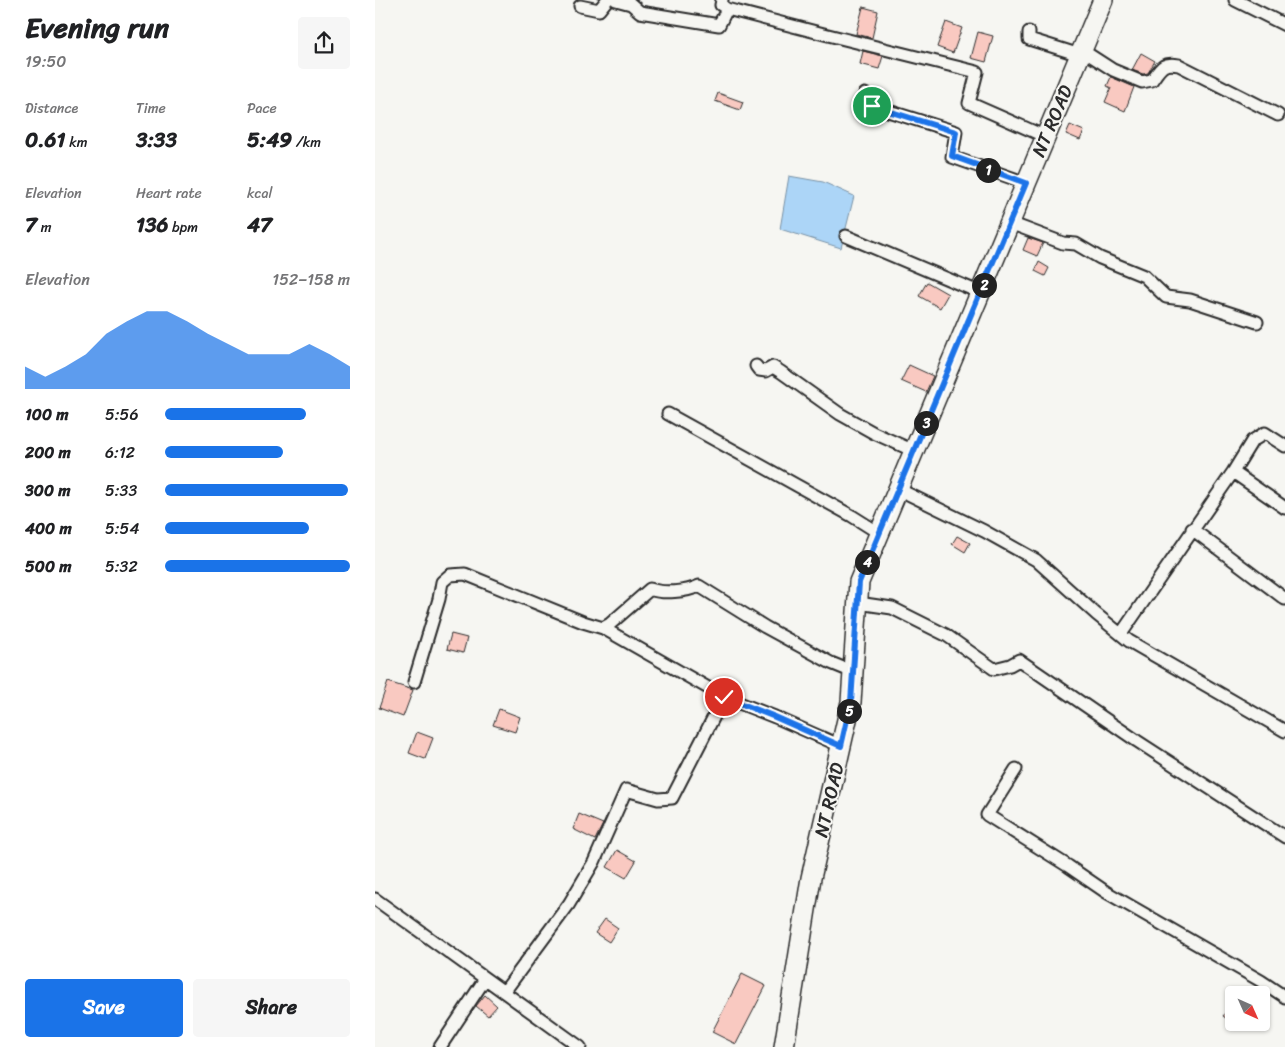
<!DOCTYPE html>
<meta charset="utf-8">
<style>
body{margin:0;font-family:Sriracha,sans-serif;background:#f6f6f6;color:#202124;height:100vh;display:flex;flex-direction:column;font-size:19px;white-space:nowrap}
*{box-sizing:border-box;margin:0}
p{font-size:16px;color:#757577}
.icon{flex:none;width:28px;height:28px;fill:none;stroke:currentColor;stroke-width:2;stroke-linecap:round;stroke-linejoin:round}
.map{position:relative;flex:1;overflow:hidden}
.side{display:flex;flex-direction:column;background:#fff;width:375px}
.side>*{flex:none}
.needle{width:32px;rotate:135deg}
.fabs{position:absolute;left:850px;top:986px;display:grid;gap:10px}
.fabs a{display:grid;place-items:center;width:45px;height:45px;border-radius:5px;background:#fff;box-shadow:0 1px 4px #0004;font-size:25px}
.pin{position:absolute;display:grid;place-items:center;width:42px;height:42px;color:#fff;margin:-21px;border:2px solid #fff;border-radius:50%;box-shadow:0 1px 5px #0007}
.km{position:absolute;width:25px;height:25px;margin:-12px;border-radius:50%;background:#222;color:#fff;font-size:14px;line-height:25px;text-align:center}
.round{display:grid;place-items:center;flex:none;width:52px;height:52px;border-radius:5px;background:#f6f6f6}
.headline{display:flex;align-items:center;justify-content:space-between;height:85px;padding:0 25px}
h1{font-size:28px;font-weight:800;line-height:38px}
.metrics{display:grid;grid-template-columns:repeat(3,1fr);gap:8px;height:85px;padding:5px 25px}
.metrics div{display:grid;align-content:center}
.metrics b{font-size:21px;font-weight:800}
.metrics small{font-size:14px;font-weight:400}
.metrics p{font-size:14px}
.chart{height:140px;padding:10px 25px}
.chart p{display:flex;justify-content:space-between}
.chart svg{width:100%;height:90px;margin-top:5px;fill:#1a73e8;opacity:.7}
.cta{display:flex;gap:10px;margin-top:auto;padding:10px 25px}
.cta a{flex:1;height:58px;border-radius:5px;background:#1a73e8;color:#fff;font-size:20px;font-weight:800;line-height:58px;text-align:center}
.cta a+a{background:#f6f6f6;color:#202124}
ul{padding:0 25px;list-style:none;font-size:16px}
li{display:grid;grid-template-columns:80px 60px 1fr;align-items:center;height:38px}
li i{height:12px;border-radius:6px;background:#1a73e8}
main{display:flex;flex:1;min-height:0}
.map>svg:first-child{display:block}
.water{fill:#acd5f7;stroke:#7891a5}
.building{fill:#f9c9c1;stroke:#2b2b2b}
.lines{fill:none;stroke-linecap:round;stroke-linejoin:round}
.minor-casing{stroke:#2b2b2b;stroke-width:15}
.primary-casing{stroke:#2b2b2b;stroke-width:22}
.minor{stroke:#f6f6f2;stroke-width:11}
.primary{stroke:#f6f6f2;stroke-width:19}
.route-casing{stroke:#fff;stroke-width:10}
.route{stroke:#1a73e8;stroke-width:6}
.labels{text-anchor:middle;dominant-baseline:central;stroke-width:4;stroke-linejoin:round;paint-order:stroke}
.street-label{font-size:19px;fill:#2b2b2b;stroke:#f6f6f2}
</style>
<main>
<section class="side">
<div class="headline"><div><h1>Evening run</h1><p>19:50</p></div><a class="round"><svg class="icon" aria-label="share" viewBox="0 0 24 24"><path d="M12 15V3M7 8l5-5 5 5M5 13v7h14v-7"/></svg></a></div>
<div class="metrics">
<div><p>Distance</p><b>0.61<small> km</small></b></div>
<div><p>Time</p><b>3:33</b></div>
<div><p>Pace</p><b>5:49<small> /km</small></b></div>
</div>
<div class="metrics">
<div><p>Elevation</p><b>7<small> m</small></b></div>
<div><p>Heart rate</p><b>136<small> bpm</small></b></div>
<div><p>kcal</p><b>47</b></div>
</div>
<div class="chart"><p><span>Elevation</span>152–158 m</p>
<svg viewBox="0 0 160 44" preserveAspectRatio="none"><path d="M0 44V33L10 38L20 33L30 27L40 17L50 11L60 6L70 6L80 11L90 17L100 22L110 27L120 27L130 27L140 22L150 27L160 33V44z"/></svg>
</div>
<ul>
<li><b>100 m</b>5:56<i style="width:76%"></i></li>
<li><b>200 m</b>6:12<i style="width:64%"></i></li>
<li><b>300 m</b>5:33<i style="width:99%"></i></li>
<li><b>400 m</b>5:54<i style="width:78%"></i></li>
<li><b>500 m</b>5:32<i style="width:100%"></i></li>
</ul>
<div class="cta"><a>Save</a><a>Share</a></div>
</section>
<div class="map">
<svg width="910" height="1047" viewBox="0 0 910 1047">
<rect width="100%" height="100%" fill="#f6f6f2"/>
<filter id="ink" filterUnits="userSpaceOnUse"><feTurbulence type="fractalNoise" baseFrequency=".02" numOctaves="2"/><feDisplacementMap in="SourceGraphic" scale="10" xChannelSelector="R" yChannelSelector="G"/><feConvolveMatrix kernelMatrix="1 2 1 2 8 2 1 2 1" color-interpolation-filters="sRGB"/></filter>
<g filter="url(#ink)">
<!-- water -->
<path class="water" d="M414 176 448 182 479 196 466 248 405 229Z"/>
<!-- building -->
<path class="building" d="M488 7 503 11 497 38 481 34Z
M571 22 587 28 578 53 562 47Z
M603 32 618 36 611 62 596 58Z
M488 51 508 56 504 69 485 64Z
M766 53 780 61 773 73 768 74 757 70Z
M736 77 759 87 750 111 730 102 736 88 732 86Z
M343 93 368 102 365 110 340 101Z
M695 125 709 131 705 140 691 134Z
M653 238 668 243 662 256 648 250Z
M664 262 674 268 670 276 660 271Z
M552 282 573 294 565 308 544 296Z
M534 365 558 376 551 392 526 381Z
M582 536 595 543 590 552 577 544Z
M76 634 92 638 88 653 72 649Z
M13 682 38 690 28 717 4 708Z
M124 709 145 717 140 732 118 725Z
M42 732 58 738 50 759 34 753Z
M204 814 228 824 220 840 198 829Z
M242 850 261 861 251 878 232 867Z
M230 919 243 928 234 942 220 933Z
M367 974 391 986 361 1044 337 1032Z
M110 995 122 1006 113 1016 101 1006Z
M859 1002V1024L848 1016Z"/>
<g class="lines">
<!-- minor casing -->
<g class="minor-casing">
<path id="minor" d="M241 0 256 4 265 12 344 25 352 9
M347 0 346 5 352 9 445 33 602 72 594 103 671 137
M860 0 910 25
M205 6 224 10 232 0
M654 32V39L705 55
M707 50 738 70 767 82 777 80C786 67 788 62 804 65L903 115
M490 94 497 106 581 132 577 157 651 183
M635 223 688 243 701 244 725 258 769 276 791 297 815 300 882 322
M471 236 606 293
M381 366 384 370 391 371 398 367 406 372 465 414 499 433 539 451
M293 414 477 516 504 533
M858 472 910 508
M523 489 609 531 661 560 721 614 754 641 910 731
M817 529 910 599
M483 603 517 608 571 635 619 669 635 665 644 660 762 741 910 837
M228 628 349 697
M746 634 858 472 877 441 890 433 910 446
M39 682 64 599 67 582 75 575 90 574 208 622 228 628 235 624 275 589C288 594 311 592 324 586L390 627 456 663 478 672
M641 769 612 815 693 866 731 892 886 981 910 997
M0 899 205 1047
M129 992 194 904 219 862 251 790 283 799 297 798 349 697 400 717 466 746
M65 1047 110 979"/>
</g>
<!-- primary casing -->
<g class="primary-casing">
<path id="primary" d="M409 1047 436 878 476 702 484 582 728 0"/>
</g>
<!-- minor -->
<use href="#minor" class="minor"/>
<!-- primary -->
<use href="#primary" class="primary"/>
</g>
</g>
<g class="lines" filter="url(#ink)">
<!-- route casing -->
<g class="route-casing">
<path id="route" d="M349 697 400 717 466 746 476 702 484 582 651 183 577 156 581 132 497 106"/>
</g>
<!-- route -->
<use href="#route" class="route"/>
</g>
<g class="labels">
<!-- street labels -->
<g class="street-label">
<text transform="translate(677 121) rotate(-67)">NT ROAD</text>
<text transform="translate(454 800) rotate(-77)">NT ROAD</text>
</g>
</g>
</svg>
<div class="fabs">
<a><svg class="needle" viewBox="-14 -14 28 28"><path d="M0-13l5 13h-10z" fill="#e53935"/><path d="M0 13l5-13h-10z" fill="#757577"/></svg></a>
</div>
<div class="pin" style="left:497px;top:106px;background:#1e9e55"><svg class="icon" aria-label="arrive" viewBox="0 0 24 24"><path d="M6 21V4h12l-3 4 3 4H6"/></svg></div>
<div class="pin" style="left:349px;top:697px;background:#d93025"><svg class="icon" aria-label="check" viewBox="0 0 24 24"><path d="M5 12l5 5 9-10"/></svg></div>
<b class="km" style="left:613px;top:170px">1</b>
<b class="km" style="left:609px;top:285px">2</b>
<b class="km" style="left:551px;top:423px">3</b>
<b class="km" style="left:492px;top:562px">4</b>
<b class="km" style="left:474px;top:711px">5</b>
</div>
</main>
